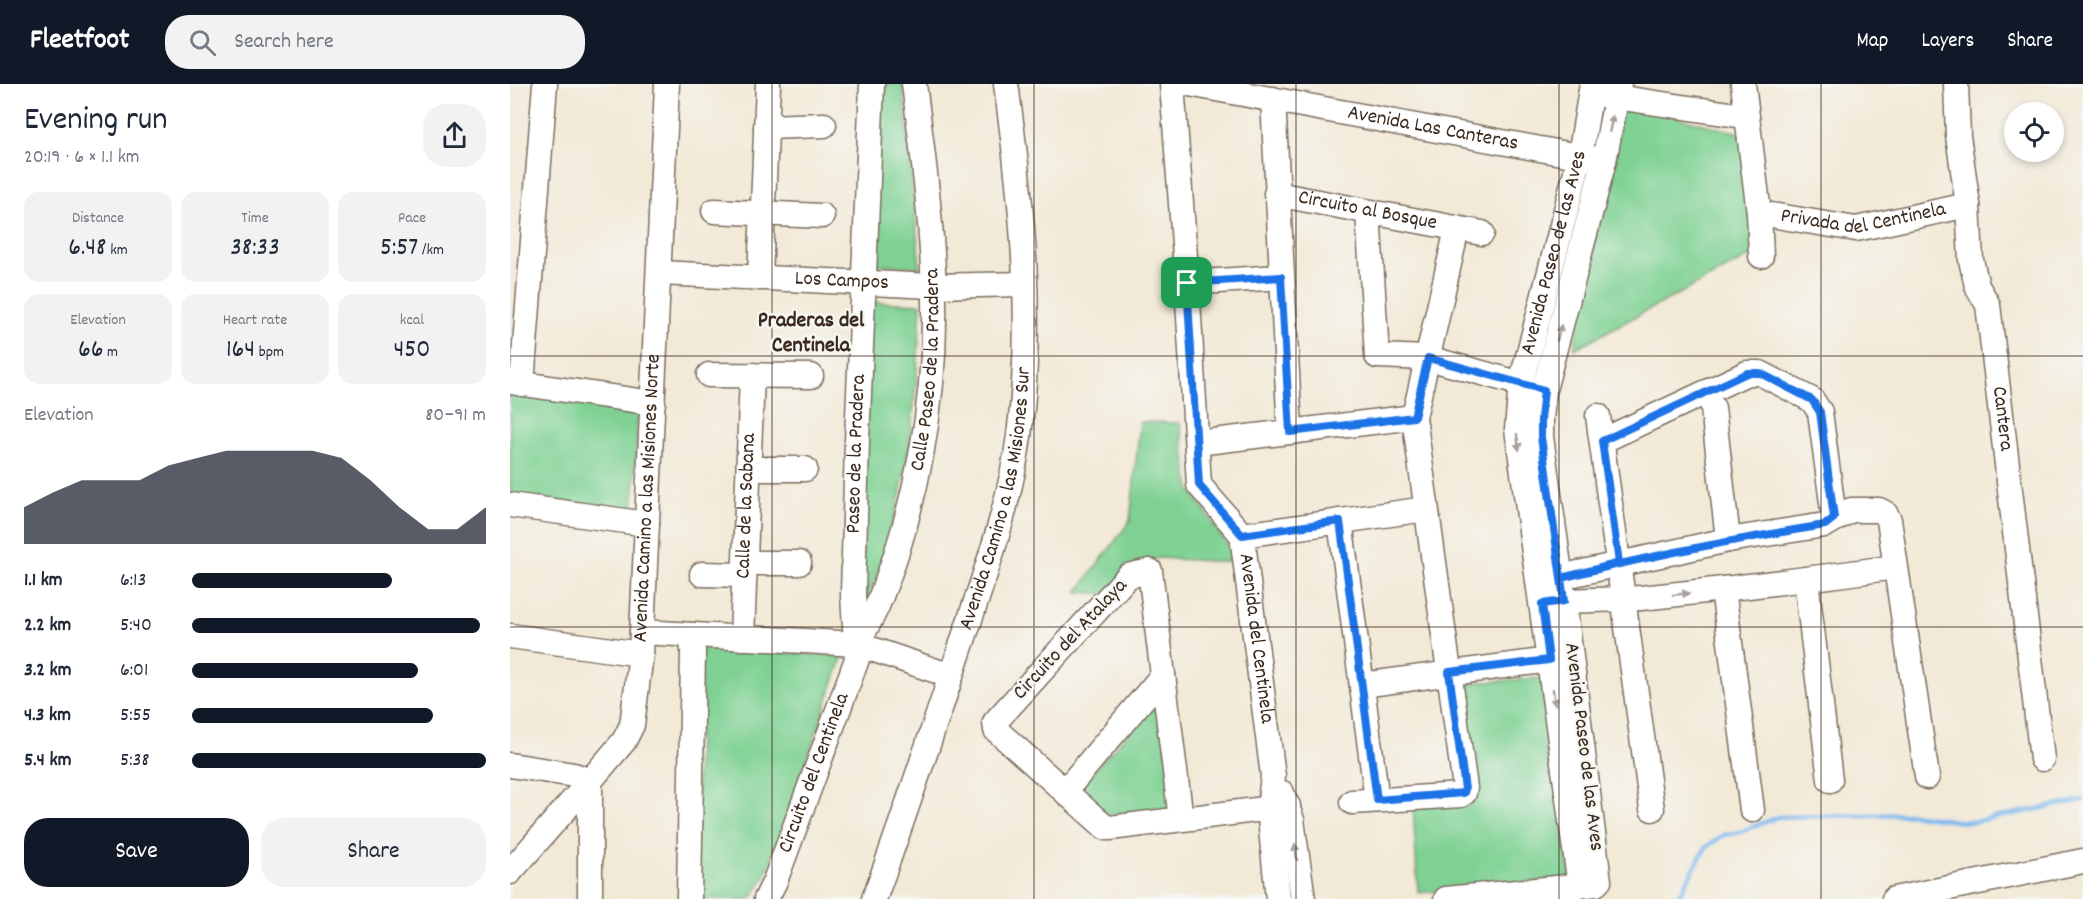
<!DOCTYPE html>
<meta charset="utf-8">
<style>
body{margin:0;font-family:Dekko,sans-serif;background:#f2f2f3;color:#1f2937;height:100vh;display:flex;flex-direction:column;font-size:22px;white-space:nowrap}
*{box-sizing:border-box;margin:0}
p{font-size:20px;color:#747a83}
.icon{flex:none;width:33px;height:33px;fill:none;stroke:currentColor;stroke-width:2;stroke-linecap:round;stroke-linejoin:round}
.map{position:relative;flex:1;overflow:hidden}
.side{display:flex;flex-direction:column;background:#fff;width:510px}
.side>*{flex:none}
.buttons{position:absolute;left:1494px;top:18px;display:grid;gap:12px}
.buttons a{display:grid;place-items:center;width:60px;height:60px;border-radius:50%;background:#fff;box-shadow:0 3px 9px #0003;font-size:30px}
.pin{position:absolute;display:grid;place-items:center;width:51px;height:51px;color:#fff;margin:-26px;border-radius:12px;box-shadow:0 3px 9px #0006}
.round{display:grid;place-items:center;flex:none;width:63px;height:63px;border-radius:24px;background:#f2f2f3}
.summary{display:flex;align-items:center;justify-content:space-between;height:102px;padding:0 24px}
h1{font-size:33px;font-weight:600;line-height:45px}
.figures{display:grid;grid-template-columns:repeat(3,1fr);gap:9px;height:102px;padding:6px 24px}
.figures div{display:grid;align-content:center;border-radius:15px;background:#f2f2f3;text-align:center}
.figures b{font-size:26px;font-weight:600}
.figures small{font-size:16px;font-weight:400}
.figures p{font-size:16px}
.chart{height:168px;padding:12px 24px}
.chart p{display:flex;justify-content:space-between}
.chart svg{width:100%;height:108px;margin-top:6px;fill:#111827;opacity:.7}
.cta{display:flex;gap:12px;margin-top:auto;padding:12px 24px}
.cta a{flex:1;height:69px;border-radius:24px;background:#111827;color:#fff;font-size:24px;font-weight:600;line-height:69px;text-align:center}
.cta a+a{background:#f2f2f3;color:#1f2937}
ul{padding:0 24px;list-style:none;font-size:20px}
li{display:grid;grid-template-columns:96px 72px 1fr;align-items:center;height:45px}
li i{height:15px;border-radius:8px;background:#111827}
header{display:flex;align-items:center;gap:36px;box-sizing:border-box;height:84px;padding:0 30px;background:#111827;color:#fff}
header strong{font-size:28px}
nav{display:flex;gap:33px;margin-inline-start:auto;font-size:21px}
.search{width:420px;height:54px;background:#f2f2f3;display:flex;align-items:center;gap:15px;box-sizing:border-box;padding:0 21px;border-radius:24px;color:#747a83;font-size:22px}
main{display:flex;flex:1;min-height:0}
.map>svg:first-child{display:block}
.green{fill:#7ed193;stroke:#5c7e58;stroke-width:1.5}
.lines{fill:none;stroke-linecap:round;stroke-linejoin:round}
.stream{stroke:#7db8ef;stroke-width:4.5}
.minor-casing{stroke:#7b6d5e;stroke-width:27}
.minor{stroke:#fff;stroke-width:24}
.oneway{fill:#a79f9a}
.route-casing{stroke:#fff;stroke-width:12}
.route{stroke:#1a73e8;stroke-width:8}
.grid{fill:none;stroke:#3b2a1e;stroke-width:1.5;stroke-opacity:0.55}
.labels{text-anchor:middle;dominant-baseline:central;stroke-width:5;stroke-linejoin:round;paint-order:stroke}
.street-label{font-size:21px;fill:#3b2a1e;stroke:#f6f6f2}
.neighbourhood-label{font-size:22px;font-weight:bold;fill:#3b2a1e;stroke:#f6f6f2}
</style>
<header>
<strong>Fleetfoot</strong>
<div class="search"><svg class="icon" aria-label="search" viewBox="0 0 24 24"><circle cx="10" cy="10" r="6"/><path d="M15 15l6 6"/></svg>Search here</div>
<nav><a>Map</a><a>Layers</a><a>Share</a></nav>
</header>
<main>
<section class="side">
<div class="summary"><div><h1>Evening run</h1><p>20:19 · 6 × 1.1 km</p></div><a class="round"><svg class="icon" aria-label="share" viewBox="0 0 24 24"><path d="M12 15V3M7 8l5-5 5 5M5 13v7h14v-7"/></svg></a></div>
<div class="figures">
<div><p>Distance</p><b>6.48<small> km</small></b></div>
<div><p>Time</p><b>38:33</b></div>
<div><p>Pace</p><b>5:57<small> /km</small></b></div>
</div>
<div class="figures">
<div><p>Elevation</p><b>66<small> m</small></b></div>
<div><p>Heart rate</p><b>164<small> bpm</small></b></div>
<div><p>kcal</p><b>450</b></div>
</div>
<div class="chart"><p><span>Elevation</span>80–91 m</p>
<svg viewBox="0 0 160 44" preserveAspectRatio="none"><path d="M0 44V29L10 23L20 18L30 18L40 18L50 12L60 9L70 6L80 6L90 6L100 6L110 9L120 18L130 29L140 38L150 38L160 29V44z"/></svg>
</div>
<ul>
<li><b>1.1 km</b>6:13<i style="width:68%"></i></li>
<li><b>2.2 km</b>5:40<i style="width:98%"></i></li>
<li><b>3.2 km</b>6:01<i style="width:77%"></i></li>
<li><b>4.3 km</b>5:55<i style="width:82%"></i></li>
<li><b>5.4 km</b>5:38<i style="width:100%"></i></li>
</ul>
<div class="cta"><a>Save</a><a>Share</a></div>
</section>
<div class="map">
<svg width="1573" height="815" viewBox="0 0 1573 815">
<rect width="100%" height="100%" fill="#f6f6f2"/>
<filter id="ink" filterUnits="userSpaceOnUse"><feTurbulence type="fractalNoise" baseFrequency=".0167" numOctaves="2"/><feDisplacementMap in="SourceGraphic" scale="12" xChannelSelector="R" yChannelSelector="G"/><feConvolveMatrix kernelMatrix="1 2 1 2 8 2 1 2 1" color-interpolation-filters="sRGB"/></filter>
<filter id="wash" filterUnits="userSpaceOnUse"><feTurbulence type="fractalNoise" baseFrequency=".008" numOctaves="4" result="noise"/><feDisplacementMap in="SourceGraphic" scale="24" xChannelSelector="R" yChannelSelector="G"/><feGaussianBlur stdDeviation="1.35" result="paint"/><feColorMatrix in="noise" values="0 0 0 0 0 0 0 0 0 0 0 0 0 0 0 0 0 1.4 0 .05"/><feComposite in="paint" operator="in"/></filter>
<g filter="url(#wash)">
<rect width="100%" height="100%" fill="#f2e9d6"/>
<!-- green -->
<path class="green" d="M364 0H393L410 183 361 180Z
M1112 19 1237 51 1254 165 1064 265Z
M359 218 411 220C406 325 397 434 350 530Z
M0 309 128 327 123 428 0 410Z
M630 338 670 339 680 405 723 470 717 478 648 474 617 485 598 510 567 508 620 437Z
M190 565 333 572 255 793 241 815H184Z
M1031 594 1060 794 908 809 903 722 960 712 946 600Z
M649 615 664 724 585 732 566 706Z"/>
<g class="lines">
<!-- stream -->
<path class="stream" d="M1163 815 1170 810 1196 763 1214 751 1230 748 1268 733 1402 730 1445 737 1463 738 1573 716"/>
</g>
</g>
<g filter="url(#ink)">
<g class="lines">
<!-- minor casing -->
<g class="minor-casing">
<g id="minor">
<path id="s1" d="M662 0 677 199 689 401 732 451 763 692 759 725 768 815"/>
<path id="s2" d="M679 0 1084 75"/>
<path d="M1233 0 1249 129 1251 172"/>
<path id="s3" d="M1446 0 1448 52 1458 121 1461 176 1467 202 1478 221 1532 675"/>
<path d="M1092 11 1227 31"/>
<path d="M763 15 780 348"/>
<path d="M256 43 314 41"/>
<path id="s4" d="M766 110 972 149"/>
<path d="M204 127 312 132"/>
<path d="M858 128 867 272 918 274 1026 304"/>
<path id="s5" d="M1249 129 1346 145 1458 121"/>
<path id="s6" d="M149 189 422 202 514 200"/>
<path d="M250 194 258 0"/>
<path d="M677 199 771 193"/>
<path d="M199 291 301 292"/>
<path d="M0 298 143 319"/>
<path d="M12 300 35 0"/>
<path d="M1203 324 1218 456"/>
<path d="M1088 332 1142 725"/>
<path d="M1092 357 1237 289H1250L1302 316 1310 328 1324 434"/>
<path d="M687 359 904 333"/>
<path d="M239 385H295"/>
<path d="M0 421 137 440"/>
<path d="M830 437 867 716"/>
<path d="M732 451 916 425"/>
<path d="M235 479H289"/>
<path d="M192 490 234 491"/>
<path d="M1296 495 1320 696"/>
<path d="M1037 496 1218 456 1315 441 1341 426H1369L1375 429 1379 436 1417 693"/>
<path d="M1213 505 1242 726"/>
<path d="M1040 519C1070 514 1101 517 1131 514 1216 505 1301 495 1385 483"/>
<path d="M132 548 347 560 441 592"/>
<path d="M0 552 131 570"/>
<path id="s7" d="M232 554 242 291"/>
<path id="s8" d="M347 560C354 547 362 534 368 520 406 426 426 319 424 217 423 147 413 70 404 0"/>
<path d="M852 601 1039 576"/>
<path d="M0 681 64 691 80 697 0 788"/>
<path d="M555 707 653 591"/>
<path d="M772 709 782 736 793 815"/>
<path d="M842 718 951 711 954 709 955 704 904 333 947 145"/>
<path d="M671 735 640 487 618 492 485 638 486 646 596 744H600L778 722"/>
<path id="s9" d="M1070 802 1007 345 1011 299 1070 72 1082 0"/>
<path id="s10" d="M80 815V697L114 657 122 641 131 570 157 0"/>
<path d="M179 815 183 567 181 551"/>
<path id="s11" d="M256 815 265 797 347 575 343 511 347 357 362 0"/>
<path id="s12" d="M364 815C395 731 423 646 451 562 474 493 499 425 509 352 524 236 512 116 496 0"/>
<path d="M936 815 1086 800 1089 797 1054 517 1031 353V335L1034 306 1094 77 1109 0"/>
<path d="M1384 815 1573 777"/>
</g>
</g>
<!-- minor -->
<use href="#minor" class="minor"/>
</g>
<!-- one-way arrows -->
<defs><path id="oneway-solid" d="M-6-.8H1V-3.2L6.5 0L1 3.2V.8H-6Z" transform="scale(1.5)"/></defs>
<g class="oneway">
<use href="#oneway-solid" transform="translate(1101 40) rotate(-78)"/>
<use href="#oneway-solid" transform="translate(1049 249) rotate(-75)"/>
<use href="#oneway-solid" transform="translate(1008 358) rotate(82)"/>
<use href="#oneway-solid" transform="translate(1171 510) rotate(-6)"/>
<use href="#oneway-solid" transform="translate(1044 613) rotate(82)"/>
<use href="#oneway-solid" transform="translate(786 768) rotate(-98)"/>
</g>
</g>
<g class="lines" filter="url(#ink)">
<!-- route casing -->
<g class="route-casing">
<path id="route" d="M677 199 689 401 732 451 830 437 867 716 954 709 955 705 939 588 1039 576 1032 520 1054 517 1051 494C1138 472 1226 455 1315 441L1324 434 1310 328 1302 316 1250 289H1237L1092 357 1109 479 1051 494 1031 353V335L1034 306 918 274 904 333 780 348 771 193 677 199"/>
</g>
<!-- route -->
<use href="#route" class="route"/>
</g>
<!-- grid -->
<path class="grid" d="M262 0V815M524 0V815M786 0V815M1049 0V815M1311 0V815M0 272H1573M0 543H1573"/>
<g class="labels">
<!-- street labels -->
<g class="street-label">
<text stroke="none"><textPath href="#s2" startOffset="248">Avenida Las Canteras</textPath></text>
<text stroke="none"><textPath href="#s5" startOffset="106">Privada del Centinela</textPath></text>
<text stroke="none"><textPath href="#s4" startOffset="93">Circuito al Bosque</textPath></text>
<text stroke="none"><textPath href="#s9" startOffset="642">Avenida Paseo de las Aves</textPath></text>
<text stroke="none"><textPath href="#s6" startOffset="183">Los Campos</textPath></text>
<text stroke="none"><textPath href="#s8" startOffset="286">Calle Paseo de la Pradera</textPath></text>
<text stroke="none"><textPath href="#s3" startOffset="340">Cantera</textPath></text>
<text stroke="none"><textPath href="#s11" startOffset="462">Paseo de la Pradera</textPath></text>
<text stroke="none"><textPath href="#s12" startOffset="420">Avenida Camino a las Misiones Sur</textPath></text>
<text stroke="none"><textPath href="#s10" startOffset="416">Avenida Camino a las Misiones Norte</textPath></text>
<text stroke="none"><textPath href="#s7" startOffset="132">Calle de la Sabana</textPath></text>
<text stroke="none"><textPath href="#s1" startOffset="572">Avenida del Centinela</textPath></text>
<text transform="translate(561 556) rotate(-47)">Circuito del Atalaya</text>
<text transform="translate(1073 663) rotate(83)">Avenida Paseo de las Aves</text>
<text stroke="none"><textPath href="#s11" startOffset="135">Circuito del Centinela</textPath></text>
</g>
<!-- neighbourhood labels -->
<g class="neighbourhood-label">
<text x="301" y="237">Praderas del<tspan x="301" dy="25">Centinela</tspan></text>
</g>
</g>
</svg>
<div class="buttons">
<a><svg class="icon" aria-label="locate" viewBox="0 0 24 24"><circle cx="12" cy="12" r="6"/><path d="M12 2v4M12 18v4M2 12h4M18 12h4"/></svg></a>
</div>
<div class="pin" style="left:677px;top:199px;background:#1e9e55"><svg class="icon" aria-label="arrive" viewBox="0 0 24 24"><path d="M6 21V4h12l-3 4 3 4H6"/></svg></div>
</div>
</main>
